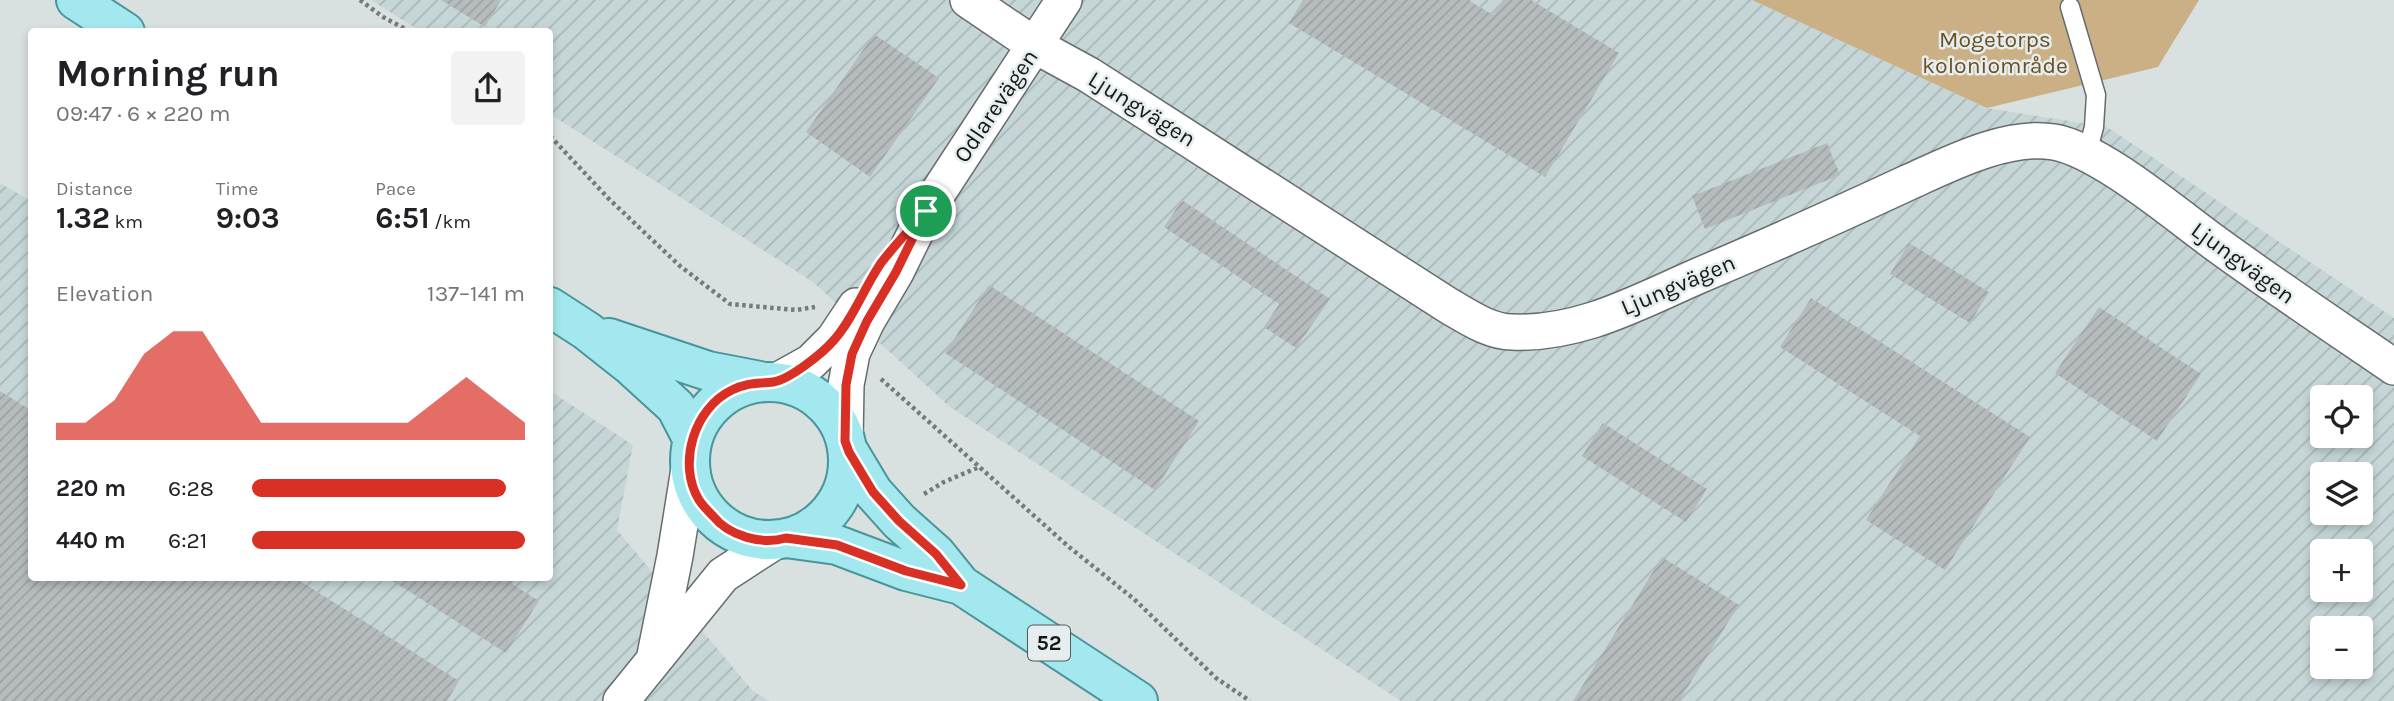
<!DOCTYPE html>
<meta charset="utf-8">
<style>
body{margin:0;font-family:Karla,sans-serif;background:#f2f2f2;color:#202124;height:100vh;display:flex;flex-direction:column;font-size:26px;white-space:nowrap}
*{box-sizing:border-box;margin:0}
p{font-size:23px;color:#757577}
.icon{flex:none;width:38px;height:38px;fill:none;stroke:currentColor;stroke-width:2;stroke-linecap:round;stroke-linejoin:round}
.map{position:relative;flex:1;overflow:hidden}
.panel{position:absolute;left:28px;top:28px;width:525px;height:553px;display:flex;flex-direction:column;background:#fff;border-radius:7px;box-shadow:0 4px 10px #0003}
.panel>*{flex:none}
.fabs{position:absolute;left:2310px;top:385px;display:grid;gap:14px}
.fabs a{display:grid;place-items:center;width:63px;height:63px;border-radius:7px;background:#fff;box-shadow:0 4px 10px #0003;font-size:35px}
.pin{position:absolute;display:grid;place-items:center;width:60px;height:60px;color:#fff;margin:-30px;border:4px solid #fff;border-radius:50%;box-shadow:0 2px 7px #0007}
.round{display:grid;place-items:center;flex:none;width:74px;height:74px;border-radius:7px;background:#f2f2f2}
.headline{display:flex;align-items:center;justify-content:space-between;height:119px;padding:0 28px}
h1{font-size:38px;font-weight:700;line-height:52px}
.metrics{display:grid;grid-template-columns:repeat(3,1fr);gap:10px;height:119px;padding:7px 28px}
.metrics div{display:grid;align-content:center}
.metrics b{font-size:30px;font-weight:700}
.metrics small{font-size:19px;font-weight:400}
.metrics p{font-size:19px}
.chart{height:196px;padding:14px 28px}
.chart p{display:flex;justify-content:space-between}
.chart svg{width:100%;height:126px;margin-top:7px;fill:#d93025;opacity:.7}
ul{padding:0 28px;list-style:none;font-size:23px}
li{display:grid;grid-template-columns:112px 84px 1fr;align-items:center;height:52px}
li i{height:18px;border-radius:9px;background:#d93025}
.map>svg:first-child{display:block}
.industrial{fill:url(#industrial-furrows);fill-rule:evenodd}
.garden{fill:#cbaf85}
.building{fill:url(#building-hatch)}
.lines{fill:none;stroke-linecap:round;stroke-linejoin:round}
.lane-casing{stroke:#676d6e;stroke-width:21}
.street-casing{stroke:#676d6e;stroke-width:38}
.primary-casing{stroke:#49959b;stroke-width:42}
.path{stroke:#757a7a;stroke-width:4.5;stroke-dasharray:3.5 3.5;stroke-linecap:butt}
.lane{stroke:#fff;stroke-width:18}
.street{stroke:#fff;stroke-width:35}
.primary{stroke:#a2e8ee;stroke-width:38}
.route-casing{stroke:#fff;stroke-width:14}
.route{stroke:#d93025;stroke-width:9}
.labels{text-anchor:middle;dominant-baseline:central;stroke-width:5;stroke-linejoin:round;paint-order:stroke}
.shield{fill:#e6edee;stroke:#545858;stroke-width:2}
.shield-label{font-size:21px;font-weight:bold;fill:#161818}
.park-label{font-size:23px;fill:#6c5123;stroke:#e6edee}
.street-label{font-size:23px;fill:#161818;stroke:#e6edee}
</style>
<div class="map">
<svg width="2394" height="701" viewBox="0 0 2394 701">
<defs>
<pattern id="industrial-furrows" width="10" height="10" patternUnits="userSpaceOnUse" patternTransform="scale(1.75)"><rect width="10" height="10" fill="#c6d6d7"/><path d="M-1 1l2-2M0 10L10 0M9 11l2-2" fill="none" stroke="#a9b7b8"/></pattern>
<pattern id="building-hatch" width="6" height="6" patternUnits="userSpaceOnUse" patternTransform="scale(1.75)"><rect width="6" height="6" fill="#b6bcbd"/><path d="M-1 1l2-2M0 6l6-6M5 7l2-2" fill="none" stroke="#9ca1a2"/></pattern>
</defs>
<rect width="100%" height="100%" fill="#d9e0e0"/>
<!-- industrial -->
<path class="industrial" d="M371 0H1752L1987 108 2107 127 2394 318V701H1401L950 407 813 282 550 114V32L420 31ZM2322 397H2361V436H2322ZM2322 474H2361V513H2322ZM2322 551H2361V590H2322ZM2322 628H2361V667H2322Z
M0 183 31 201 32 578H550V391L633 445 617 530 753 691 769 701H0Z"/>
<!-- garden -->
<path class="garden" d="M1752 0H2199L2158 67 1987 108Z"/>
<!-- building -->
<path class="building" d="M441 0H501L485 27Z
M1303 0H1468L1493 15 1503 0H1531L1619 53 1545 177 1289 23Z
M874 34 939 78 870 177 806 132Z
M1827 143 1840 175 1705 229 1692 196Z
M1182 200 1330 299 1296 348 1264 327 1279 304 1164 227Z
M1909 243 1989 292 1970 323 1890 274Z
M989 285 1199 421 1155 490 945 353Z
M1811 298 2030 437 1945 570 1866 520 1920 436 1780 347Z
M2099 307 2201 374 2157 441 2055 373Z
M0 391 32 411V578H295L459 681 447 701H0Z
M1603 423 1707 489 1686 522 1582 456Z
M1662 557 1739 605 1679 701H1573Z
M388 578H516L512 584 539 601 506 653Z"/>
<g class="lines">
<!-- lane casing -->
<g class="lane-casing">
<path id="lane" d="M2070 7 2096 95 2094 127 2087 153"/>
</g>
<!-- street casing -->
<g class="street-casing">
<path id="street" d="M968 0 1036 46 1089 75 1449 306C1468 317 1490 332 1512 332 1580 335 1638 302 1698 276 1769 246 1838 215 1907 183 1949 164 2007 134 2054 142 2100 150 2175 214 2215 243 2274 286 2334 326 2394 367
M775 382 811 362 834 339 856 306
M845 441 846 385 852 353 867 321 896 272 926 211 1064 0
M655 655 675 556 689 469
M621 701 723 575 777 540"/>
</g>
<!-- primary casing -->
<g class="primary-casing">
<path id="primary" d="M76 0 125 32
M550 307 587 331 630 365 676 407 692 438
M609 338 708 371 760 381
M690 461a79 79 0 1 1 158 0a79 79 0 1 1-158 0Z
M849 452 873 492 899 521 936 554 961 585
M786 538 837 545 906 571 961 585 1138 701"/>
</g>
<!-- path -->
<path class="path" d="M360 0 383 17 411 32
M550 136 609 199 680 266 730 304 796 310 815 307
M881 379 1069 547 1134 599 1216 678 1250 701
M924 494 944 482 979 467"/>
<!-- lane -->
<use href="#lane" class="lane"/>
<!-- street -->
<use href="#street" class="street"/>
<!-- primary -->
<use href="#primary" class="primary"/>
</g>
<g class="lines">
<!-- route casing -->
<g class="route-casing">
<path id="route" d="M926 211 896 272 867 321 852 354 846 385 845 441 849 452 873 492 899 521 936 554 961 585 906 571 837 545 786 538C761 545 729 536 713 516 708 511 703 506 699 500 677 464 694 408 732 390 748 382 758 384 773 382 789 380 823 353 834 340 854 317 864 288 881 263 895 245 911 228 926 211Z"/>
</g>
<!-- route -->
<use href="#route" class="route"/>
</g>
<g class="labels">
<!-- shield labels -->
<rect class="shield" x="1028" y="625.5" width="42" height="35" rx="5"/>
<g class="shield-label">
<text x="1049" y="643">52</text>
</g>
<!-- park labels -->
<g class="park-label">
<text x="1995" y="39">Mogetorps<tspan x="1995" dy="26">koloniområde</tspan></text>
</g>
<!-- street labels -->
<g class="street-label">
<text transform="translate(996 106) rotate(-56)">Odlarevägen</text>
<text transform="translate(1142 109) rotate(32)">Ljungvägen</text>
<text transform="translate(2243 263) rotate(36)">Ljungvägen</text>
<text transform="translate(1678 285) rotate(-23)">Ljungvägen</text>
</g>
</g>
</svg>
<div class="fabs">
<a><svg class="icon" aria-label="locate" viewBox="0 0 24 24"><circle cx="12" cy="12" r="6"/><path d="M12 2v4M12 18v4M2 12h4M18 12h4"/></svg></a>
<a><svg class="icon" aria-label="layers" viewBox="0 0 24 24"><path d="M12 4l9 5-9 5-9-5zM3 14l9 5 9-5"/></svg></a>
<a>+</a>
<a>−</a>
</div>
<div class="pin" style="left:926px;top:211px;background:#1e9e55"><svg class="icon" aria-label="arrive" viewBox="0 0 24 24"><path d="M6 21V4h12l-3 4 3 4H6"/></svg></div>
<section class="panel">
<div class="headline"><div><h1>Morning run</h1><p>09:47 · 6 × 220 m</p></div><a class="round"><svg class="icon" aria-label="share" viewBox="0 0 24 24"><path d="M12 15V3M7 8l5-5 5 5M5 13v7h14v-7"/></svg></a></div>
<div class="metrics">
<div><p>Distance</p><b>1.32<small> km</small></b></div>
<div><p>Time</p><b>9:03</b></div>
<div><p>Pace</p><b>6:51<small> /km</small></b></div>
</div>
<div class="chart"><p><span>Elevation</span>137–141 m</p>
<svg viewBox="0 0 160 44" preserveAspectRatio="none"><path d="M0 44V38L10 38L20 30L30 14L40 6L50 6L60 22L70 38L80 38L90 38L100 38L110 38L120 38L130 30L140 22L150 30L160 38V44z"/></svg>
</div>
<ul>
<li><b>220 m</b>6:28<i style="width:93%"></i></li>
<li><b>440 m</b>6:21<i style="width:100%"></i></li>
</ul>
</section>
</div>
